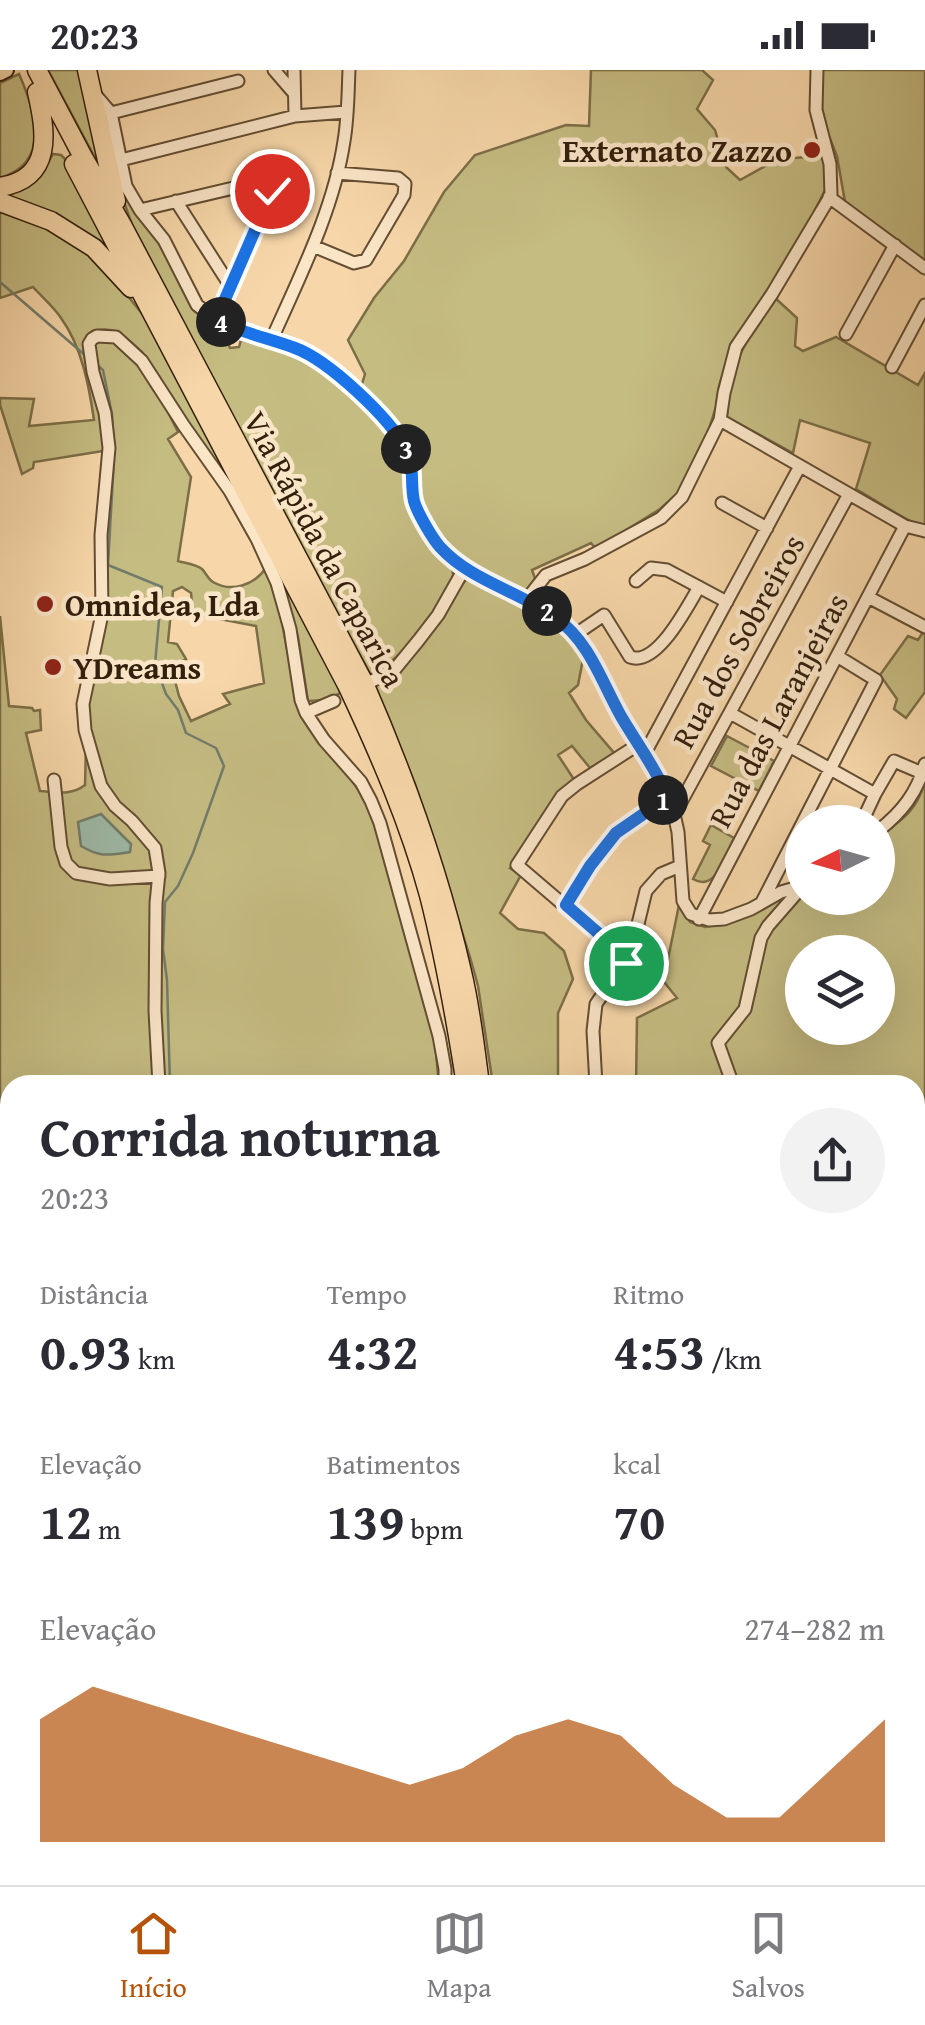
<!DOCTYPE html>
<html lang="pt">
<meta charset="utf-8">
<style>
body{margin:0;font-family:"Gentium Book Plus",serif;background:#f2f2f3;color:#2b2b33;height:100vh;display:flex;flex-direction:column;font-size:38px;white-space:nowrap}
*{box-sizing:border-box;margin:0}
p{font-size:32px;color:#7c7c81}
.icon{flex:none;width:55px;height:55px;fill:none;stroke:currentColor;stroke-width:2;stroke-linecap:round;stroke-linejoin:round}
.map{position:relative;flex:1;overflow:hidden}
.side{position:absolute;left:0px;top:1005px;width:925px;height:810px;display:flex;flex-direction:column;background:#fff;border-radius:30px 30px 0 0;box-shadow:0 10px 40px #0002}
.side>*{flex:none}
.needle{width:65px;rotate:265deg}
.controls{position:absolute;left:785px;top:735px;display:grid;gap:20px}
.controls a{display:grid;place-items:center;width:110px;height:110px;border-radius:50%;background:#fff;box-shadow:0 10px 40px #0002;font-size:50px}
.pin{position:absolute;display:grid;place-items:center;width:85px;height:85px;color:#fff;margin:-42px;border:5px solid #fff;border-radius:50%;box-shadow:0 2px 10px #0007}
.km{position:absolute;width:50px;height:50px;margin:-25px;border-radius:50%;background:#222;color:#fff;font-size:28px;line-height:50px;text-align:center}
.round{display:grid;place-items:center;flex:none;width:105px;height:105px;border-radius:52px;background:#f2f2f3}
.overview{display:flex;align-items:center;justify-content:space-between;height:170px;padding:0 40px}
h1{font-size:55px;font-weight:700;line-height:75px}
.stats{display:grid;grid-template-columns:repeat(3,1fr);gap:15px;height:170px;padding:10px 40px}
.stats div{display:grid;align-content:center}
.stats b{font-size:50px;font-weight:700}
.stats small{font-size:28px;font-weight:400}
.stats p{font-size:28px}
.chart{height:280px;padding:20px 40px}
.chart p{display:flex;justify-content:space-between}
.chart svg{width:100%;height:180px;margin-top:10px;fill:#b45309;opacity:.7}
.status{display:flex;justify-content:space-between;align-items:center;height:70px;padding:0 50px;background:#fff;direction:ltr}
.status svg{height:28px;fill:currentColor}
.tab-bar{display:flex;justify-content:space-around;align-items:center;height:140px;border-top:2px solid #e1e1e2;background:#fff;font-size:28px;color:#7c7c81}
.tab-bar a{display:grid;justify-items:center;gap:5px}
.tab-bar .on{color:#b45309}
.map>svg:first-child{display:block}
.green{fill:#c5bc82;stroke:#7c6e47;stroke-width:2.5;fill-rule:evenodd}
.water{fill:#9dbaa8;stroke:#727c6a;stroke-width:2.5}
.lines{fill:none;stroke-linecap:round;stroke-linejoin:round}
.stream{stroke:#727c6a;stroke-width:2.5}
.minor-casing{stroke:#634d33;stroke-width:15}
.major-casing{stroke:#321f0c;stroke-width:18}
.highway-casing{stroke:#321f0c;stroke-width:21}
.minor{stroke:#fae5c7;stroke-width:11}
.major{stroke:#f7d7a9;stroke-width:14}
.highway{stroke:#f7d7a9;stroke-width:18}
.route-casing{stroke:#fff;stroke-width:20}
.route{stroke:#1a73e8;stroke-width:12}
.poi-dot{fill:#8f2418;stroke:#fae5c7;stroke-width:4}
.labels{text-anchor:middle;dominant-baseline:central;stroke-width:9;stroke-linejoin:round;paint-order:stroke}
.poi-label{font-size:32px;font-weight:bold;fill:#321f0c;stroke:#fae5c7;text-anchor:start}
.street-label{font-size:32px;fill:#321f0c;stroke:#fae5c7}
</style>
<div class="status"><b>20:23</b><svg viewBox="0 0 49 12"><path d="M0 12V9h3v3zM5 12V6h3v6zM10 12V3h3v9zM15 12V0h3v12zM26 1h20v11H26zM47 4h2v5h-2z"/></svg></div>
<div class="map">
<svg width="925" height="1815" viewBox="0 0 925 1815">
<rect width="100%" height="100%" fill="#f7d7a9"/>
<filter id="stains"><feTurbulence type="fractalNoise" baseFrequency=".002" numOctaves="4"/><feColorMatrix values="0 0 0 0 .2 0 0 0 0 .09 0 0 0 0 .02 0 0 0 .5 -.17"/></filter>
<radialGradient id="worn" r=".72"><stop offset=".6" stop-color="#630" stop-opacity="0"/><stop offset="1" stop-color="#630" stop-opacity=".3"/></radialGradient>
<!-- green -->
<path class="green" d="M48 0H84L101 99Z
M591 0H702L713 10 697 39 715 60 726 97 740 110 778 89 823 86 827 116 796 179 731 279 719 316 716 337 702 381 678 423 660 439 596 479 591 473 532 500 536 511 526 523 455 487 431 454 418 424 415 384 361 317 365 304 348 270 374 228 404 191 444 122 475 85 566 55 589 56Z
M822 0H925V191L845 132 837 86 824 54 819 19Z
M19 4C35 40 52 93 0 108V13Z
M115 83 187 225 201 246 222 259 230 278 239 277 241 270 291 283 326 299 369 338 403 379 432 474 452 499 454 509C432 546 410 584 371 605L306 489 134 161 120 120Z
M53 84 61 85 68 92 125 203 0 122C29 113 38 112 53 84Z
M0 139 31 146 100 192 144 246 342 622 326 630 308 631 298 567 286 525 261 472 142 282C125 267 117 255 93 261L98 271C103 271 109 271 114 273 143 284 164 335 178 362L168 369 191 407 178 491C185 493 196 494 202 499 206 503 208 509 213 512 232 523 254 515 266 498L277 526 298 637 368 733 434 961 439 1015H10V1570L0 1560V546L9 636 32 638 34 641 40 640 41 660 26 663 40 721C56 722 71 726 85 715L86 675 77 639 90 598 96 554 103 381 34 392 33 398 22 404 0 335V328L34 329 29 356 94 350C89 316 82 277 61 248 54 237 42 227 33 217L0 228ZM182 517 191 523 193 544 256 556 264 613 223 624 230 634 191 651 179 626 171 596 186 589 177 574 168 572 173 521Z
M774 227 797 248 795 276 803 281 836 267 918 315 925 303V457C911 455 871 427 856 419L870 373 800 350 793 383 727 347C730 292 745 272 774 227Z
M466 510H481L557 554 574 569 584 584 578 615 569 623 586 650 615 684 590 698 572 676 558 685 575 711 538 755 510 798 521 805 500 843 518 859 544 863 564 881 573 909 558 943V1014L588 1012 590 1015H493L478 916 470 887 415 714 374 616Z
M925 559V622L906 648 894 639 897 629 880 605 908 566 918 570Z
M727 666 774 691 759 721 711 696Z
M925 711V1130L915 1129V1015H739L723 976C730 958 746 948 753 930 760 910 757 887 766 867 773 850 789 839 802 826L878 828V767C902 750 917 741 925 711ZM802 882H878V958H802Z
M711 755 734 768C726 785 716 823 693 809L710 775 703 771Z
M786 825 788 830 772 845 743 934 721 961 730 1015H636L637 948 677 928 656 902 668 889 679 835 690 852 705 857 721 854Z"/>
<!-- water -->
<path class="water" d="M101 744 131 774 130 782C109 785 101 788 81 776L78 752Z"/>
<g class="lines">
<!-- stream -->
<path class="stream" d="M0 212 86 286
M96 294 103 300 112 344 113 361
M114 389 108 495 162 517 155 594 166 624 178 640 186 663 216 678 224 696 193 783 178 816 165 832 163 879 167 910 170 1015
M915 1191 925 1184
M515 1805 516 1815"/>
<!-- minor casing -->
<g class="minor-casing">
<path id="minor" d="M274 0 293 22
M294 0 295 46
M94 23 111 43 126 116 140 140 164 170 197 235 216 250 239 262 298 279 318 289 369 332 405 376 412 392 415 433 437 474 464 499 527 529 553 545 576 564 623 651 662 712 672 735 678 762 683 831 691 844 709 850 724 849 751 839 781 822 802 816
M111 43 238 11
M121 90 295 46 346 42
M829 127 925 198
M176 131 231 217
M140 140 259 112 268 114 272 119V125L216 250
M313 176 354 193 366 190 404 125 405 114 398 108 337 103
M846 264 895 175
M271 271C299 208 334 139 344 71 348 48 348 23 349 0
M892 297 925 235
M720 350 905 456 925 461
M722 433 767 458
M636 511 651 498 667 500 727 532
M868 527 925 557
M527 529 546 505 585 489 661 448 682 427 720 350 724 323 736 277 772 224 831 125 830 94 816 40 817 0
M576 564 604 545 630 587C657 597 687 537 699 517
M372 611 395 599 418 571 438 545 464 499
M306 643 324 670 361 712 371 731 380 753 439 966 445 999V1015
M730 643 875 724
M645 683 800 396
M54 710 61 777 66 793 76 803 110 809 159 806
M674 745 849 424
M803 752 876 610 837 586
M862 752 875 724 894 691 922 703
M878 761C902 742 917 723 925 694
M762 832 802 754
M567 835 590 796 616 763 668 727
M699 849 905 456
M627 889 517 795 562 726 577 714 639 674
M159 1015 155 941 156 833 159 803 155 778 132 751 115 736 101 716 85 660 83 634 102 544 101 465 109 378 105 343 93 302 89 274 92 269 97 266 116 267 142 291 184 356 230 421 257 469 277 513 290 559 301 630 306 643 334 631
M596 1015 593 961 596 934 631 883 646 821 661 804 680 796
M733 1015 718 973 745 939 761 868 768 856 802 817
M915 1222 925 1227
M915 1305 925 1309
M915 1421 925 1434
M915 1478 925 1498
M915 1521 925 1517
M915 1607 925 1627
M915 1648 925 1643
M0 1686 10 1690
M915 1706 925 1704
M0 1802 21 1815
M161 1805 172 1815
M410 1805V1815
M742 1805H743
M757 1805 758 1815
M775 1805 776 1815
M824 1805V1815
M906 1805 909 1815
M186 1815 188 1805
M221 1815 222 1805
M661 1815 662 1813
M694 1815 700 1805
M805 1815 812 1805"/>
</g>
<!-- major casing -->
<g class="major-casing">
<path id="major" d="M0 3 6 0
M915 1171 925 1163
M262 1805 264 1815
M273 1805 274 1815"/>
</g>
<!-- highway casing -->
<g class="highway-casing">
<path id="highway" d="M37 0 83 87 122 155 364 613C405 707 439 801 462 902 471 939 475 977 480 1015
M87 0 116 131
M74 94 347 615C379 683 409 752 429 825 445 888 456 951 466 1015
M0 117C54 108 46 62 37 22
M0 132 51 151 94 178 131 218
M571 1805 572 1815"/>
</g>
<!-- minor -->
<use href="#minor" class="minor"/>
<!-- major -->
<use href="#major" class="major"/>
<!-- highway -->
<use href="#highway" class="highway"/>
</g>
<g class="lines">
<!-- route casing -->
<g class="route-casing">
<path id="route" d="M272 121 216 250C242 263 268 268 295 278 328 290 389 347 406 379 415 396 410 413 414 431 417 442 432 468 440 477 471 511 519 521 556 548 590 572 602 613 622 648 638 675 656 699 668 727L616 763 590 796 566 835 628 889 626 893"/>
</g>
<!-- route -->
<use href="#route" class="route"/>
</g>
<!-- markers -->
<g class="poi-dot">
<circle cx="812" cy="80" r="10"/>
<circle cx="45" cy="534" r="10"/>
<circle cx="53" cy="597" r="10"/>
</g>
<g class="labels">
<!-- poi labels -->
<g class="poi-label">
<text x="792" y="80" text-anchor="end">Externato Zazzo</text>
<text x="65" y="534">Omnidea, Lda</text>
<text x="73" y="597">YDreams</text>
</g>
<!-- street labels -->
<g class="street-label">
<text transform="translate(325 479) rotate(62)">Via Rápida da Caparica</text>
<text transform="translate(738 571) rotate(-61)">Rua dos Sobreiros</text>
<text transform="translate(778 640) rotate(-62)">Rua das Laranjeiras</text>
</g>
</g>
<rect width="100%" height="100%" filter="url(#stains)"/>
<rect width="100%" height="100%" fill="url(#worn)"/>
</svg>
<div class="controls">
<a><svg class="needle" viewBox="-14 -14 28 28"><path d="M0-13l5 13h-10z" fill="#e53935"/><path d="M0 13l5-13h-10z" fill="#7c7c81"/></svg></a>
<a><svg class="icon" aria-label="layers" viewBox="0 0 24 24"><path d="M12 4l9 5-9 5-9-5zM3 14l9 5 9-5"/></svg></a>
</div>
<div class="pin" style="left:626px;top:893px;background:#1e9e55"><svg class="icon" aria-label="arrive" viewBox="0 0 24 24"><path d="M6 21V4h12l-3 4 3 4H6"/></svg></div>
<div class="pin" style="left:272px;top:121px;background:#d93025"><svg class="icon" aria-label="check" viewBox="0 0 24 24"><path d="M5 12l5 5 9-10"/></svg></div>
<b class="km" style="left:663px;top:730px">1</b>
<b class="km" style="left:547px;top:541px">2</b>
<b class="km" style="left:406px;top:379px">3</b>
<b class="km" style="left:221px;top:252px">4</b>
<section class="side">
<div class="overview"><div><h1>Corrida noturna</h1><p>20:23</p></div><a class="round"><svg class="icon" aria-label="share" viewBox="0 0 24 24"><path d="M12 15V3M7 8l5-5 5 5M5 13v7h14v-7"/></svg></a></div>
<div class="stats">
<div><p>Distância</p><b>0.93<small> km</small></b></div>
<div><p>Tempo</p><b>4:32</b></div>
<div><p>Ritmo</p><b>4:53<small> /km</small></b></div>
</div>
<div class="stats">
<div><p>Elevação</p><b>12<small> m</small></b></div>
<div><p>Batimentos</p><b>139<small> bpm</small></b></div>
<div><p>kcal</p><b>70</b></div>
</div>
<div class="chart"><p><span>Elevação</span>274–282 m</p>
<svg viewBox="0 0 160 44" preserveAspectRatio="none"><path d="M0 44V14L10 6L20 10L30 14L40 18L50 22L60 26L70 30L80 26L90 18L100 14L110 18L120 30L130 38L140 38L150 26L160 14V44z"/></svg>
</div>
</section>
</div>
<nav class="tab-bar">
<a class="on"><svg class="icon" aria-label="home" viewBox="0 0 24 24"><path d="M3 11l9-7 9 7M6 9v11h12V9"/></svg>Início</a>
<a><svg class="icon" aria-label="map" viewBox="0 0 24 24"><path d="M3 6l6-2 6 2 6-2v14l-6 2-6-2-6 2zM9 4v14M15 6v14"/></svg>Mapa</a>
<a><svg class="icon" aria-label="saved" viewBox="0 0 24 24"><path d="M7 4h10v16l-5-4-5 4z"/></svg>Salvos</a>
</nav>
